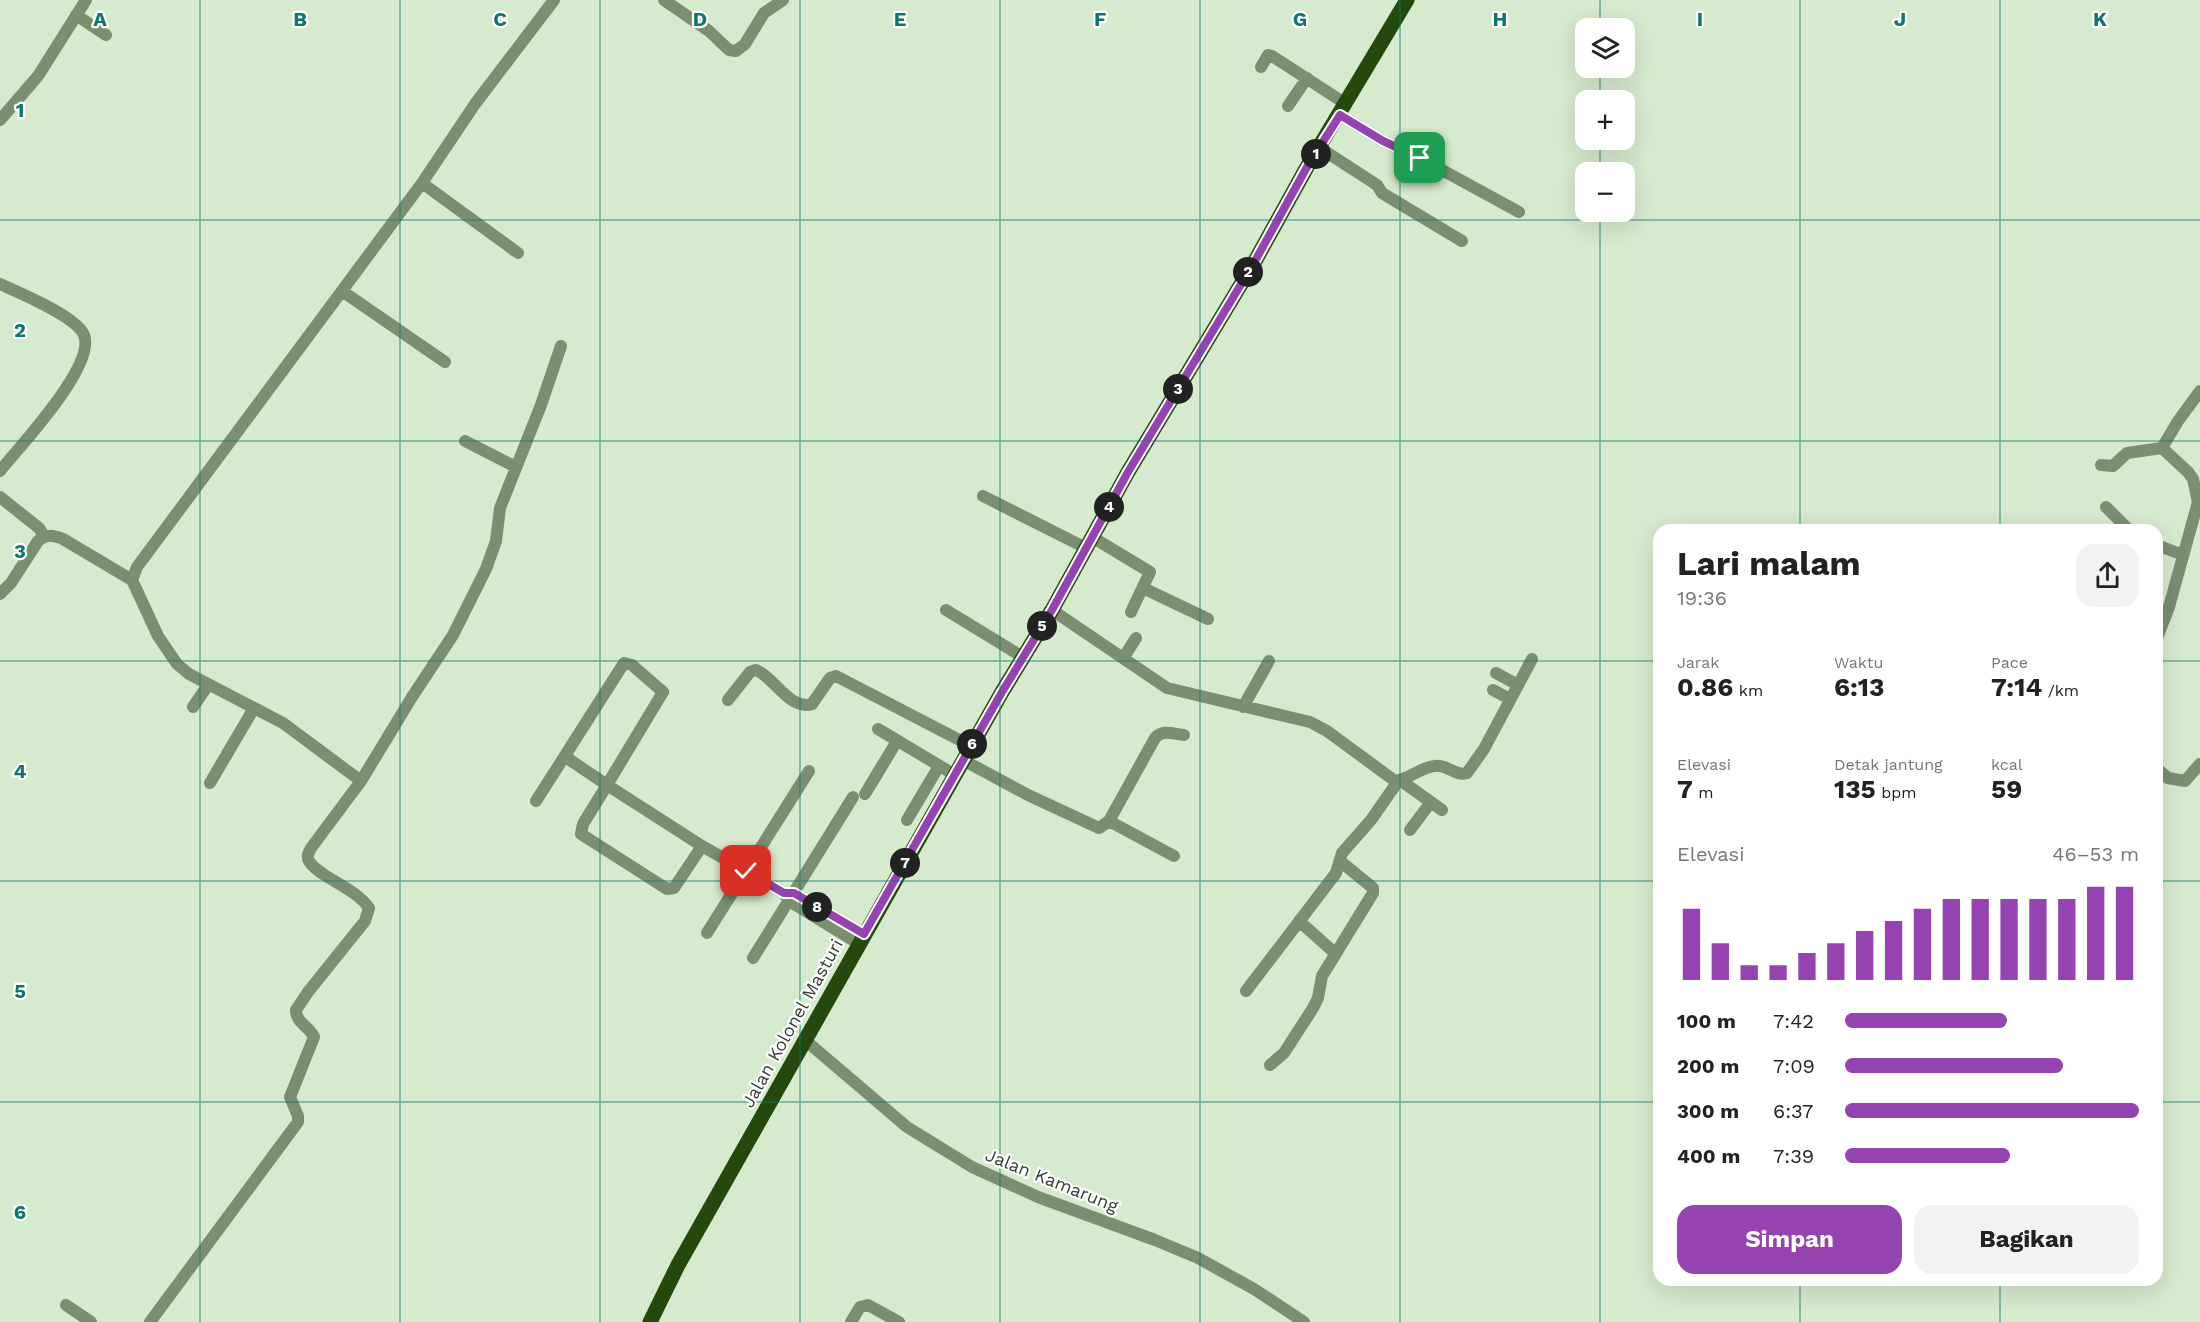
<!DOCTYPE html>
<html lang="id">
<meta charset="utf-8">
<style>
body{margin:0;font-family:"Work Sans",sans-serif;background:#f2f2f2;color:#222;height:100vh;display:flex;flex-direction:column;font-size:22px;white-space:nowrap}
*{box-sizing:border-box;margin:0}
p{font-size:20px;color:#767676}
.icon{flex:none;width:33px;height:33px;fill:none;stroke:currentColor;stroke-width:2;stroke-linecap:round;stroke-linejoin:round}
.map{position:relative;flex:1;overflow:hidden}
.drawer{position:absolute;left:1653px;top:524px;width:510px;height:762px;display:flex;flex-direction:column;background:#fff;border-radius:18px;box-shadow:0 6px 24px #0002}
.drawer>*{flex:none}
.buttons{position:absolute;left:1575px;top:18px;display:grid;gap:12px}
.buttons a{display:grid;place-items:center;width:60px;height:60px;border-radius:12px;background:#fff;box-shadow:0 6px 24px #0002;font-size:30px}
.pin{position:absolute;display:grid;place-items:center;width:51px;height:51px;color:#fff;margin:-26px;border-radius:12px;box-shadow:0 3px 9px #0006}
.km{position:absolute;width:30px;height:30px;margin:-15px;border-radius:50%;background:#222;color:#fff;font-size:16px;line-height:30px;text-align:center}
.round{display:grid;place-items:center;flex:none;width:63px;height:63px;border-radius:18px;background:#f2f2f2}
.headline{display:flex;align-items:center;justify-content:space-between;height:102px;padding:0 24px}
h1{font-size:33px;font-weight:700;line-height:45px}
.figures{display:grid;grid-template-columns:repeat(3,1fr);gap:9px;height:102px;padding:6px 24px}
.figures div{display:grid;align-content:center}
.figures b{font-size:26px;font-weight:700}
.figures small{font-size:16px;font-weight:400}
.figures p{font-size:16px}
.chart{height:168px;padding:12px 24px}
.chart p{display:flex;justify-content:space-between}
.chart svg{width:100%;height:108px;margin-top:6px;stroke:#9543b1;stroke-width:6}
.cta{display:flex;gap:12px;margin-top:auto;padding:12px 24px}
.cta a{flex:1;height:69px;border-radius:18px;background:#9543b1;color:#fff;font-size:24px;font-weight:700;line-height:69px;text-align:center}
.cta a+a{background:#f2f2f2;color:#222}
ul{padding:0 24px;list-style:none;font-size:20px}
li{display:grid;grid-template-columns:96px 72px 1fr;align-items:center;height:45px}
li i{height:15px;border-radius:8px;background:#9543b1}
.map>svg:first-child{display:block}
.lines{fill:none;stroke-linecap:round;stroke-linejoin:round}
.minor{stroke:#798f70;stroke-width:12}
.major{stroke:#23490c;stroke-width:15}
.route-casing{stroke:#fff;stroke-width:12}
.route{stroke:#9543b1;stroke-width:8}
.grid{fill:none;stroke:#0f766e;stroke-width:1.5;stroke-opacity:0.55}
.labels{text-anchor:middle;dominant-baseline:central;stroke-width:4.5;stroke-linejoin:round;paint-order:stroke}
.street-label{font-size:18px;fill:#363e33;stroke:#fff}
.grid-label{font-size:20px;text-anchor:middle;font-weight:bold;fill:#0f766e;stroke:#fff;stroke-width:4.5;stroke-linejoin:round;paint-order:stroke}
</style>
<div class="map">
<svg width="2200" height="1322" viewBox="0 0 2200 1322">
<rect width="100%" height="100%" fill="#d6eacd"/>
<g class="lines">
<!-- minor -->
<path class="minor" d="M664 0 709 31 729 50 736 51 745 44 764 13 783 0
M76 15 106 35
M1261 67 1268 55 1272 56 1346 104
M1288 106 1307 78
M1340 115 1383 141 1420 158 1519 212
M0 120 38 76 86 0
M1320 148 1377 185 1382 193 1462 241
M422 183 518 253
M0 284C20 293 73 315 83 333 100 362 19 447 0 471
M342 291 445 362
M465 441 516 467
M2101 465 2113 466 2127 453 2162 448
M983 496 1086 548
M0 497 39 528 44 536
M2106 507 2129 530
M1092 537 1150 572 1131 612
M2157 545 2183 555
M132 580 137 567 422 183 475 104 554 0
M1143 588 1208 619
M0 594 11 583 38 541C46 534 53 535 63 539L132 580 158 636 177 664 189 674 283 723 361 781 311 848C309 852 306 856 309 861 317 876 356 888 369 908L365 921 308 992 296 1010C296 1023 309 1026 314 1037L290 1097 298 1116V1122L150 1322
M946 610 1023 657
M1052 610 1167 688 1310 722 1327 731 1395 781C1410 779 1421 767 1435 766 1447 764 1456 777 1467 773L1484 749 1532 659
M2157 638 2169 607 2198 502 2193 479 2188 472 2162 448 2178 421 2200 391
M1124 657 1136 638
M1496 673 1518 685
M1493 690 1510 699
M728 700 750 672 756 670C774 677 790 711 812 704L830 678 836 676 971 746
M193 707 208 685
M1243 707 1269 661
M878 729 955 775
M963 760 1028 795 1099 828 1109 821 1155 738C1163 729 1173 734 1184 735
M2157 769 2168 778 2185 781 2200 764
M809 771 746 871 784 893 789 901 859 944
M1400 780 1442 810
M361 781 412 697 453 635 486 569 496 541 500 508 541 405 561 346
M210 783 254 708
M865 794 897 741
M536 801 566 754
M907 820 939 766
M1109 821 1174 856
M1410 830 1431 802
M702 846 607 785 663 692 632 665 624 663 566 754 570 760 607 785 583 824 581 834 667 889 674 888 702 846 746 871 707 933
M786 893H794L864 934
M1299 921 1336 954
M753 958 853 797
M1246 991 1336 873 1342 853 1371 820 1394 787 1395 781
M805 1040 907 1127 972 1167 1038 1197 1155 1240 1198 1258 1254 1289 1304 1322
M1270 1065 1284 1053 1313 1008 1318 998 1322 976 1373 893V888L1340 861
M66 1305 91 1322
M851 1322 860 1307 868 1305 899 1322"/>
<!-- major -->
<path class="major" d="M650 1322 678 1265 1002 692 1052 610 1128 472 1255 261 1307 167 1407 0"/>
</g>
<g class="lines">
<!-- route casing -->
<g class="route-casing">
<path id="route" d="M746 871 784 893H794L864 934 1002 692 1052 610 1128 472 1255 261 1307 167 1340 115 1383 141 1420 158"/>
</g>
<!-- route -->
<use href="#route" class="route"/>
</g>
<!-- grid -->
<path class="grid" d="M200 0V1322M400 0V1322M600 0V1322M800 0V1322M1000 0V1322M1200 0V1322M1400 0V1322M1600 0V28M1800 0V530M2000 0V530M1600 68V100M1600 140V172M1600 212V1322M0 220H2200M0 441H2200M0 661H1659M2157 661H2200M0 881H1659M2157 881H2200M0 1102H1659M2157 1102H2200M1800 1280V1322M2000 1280V1322"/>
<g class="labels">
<!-- street labels -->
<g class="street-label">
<text transform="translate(792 1023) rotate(-61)">Jalan Kolonel Masturi</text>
<text transform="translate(1052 1180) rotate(22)">Jalan Kamarung</text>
</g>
</g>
<g class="grid-label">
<text x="100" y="26">A</text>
<text x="300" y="26">B</text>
<text x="500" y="26">C</text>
<text x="700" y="26">D</text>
<text x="900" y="26">E</text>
<text x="1100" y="26">F</text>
<text x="1300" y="26">G</text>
<text x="1500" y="26">H</text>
<text x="1700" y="26">I</text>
<text x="1900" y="26">J</text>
<text x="2100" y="26">K</text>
<text x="20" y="117">1</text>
<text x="20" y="337">2</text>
<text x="20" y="558">3</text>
<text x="20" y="778">4</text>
<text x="20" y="998">5</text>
<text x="20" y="1219">6</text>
</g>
</svg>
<div class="buttons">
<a><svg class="icon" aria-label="layers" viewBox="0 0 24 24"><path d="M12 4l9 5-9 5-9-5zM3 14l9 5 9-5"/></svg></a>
<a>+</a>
<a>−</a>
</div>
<div class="pin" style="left:1420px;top:158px;background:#1e9e55"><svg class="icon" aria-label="arrive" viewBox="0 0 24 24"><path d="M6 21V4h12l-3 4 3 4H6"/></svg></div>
<div class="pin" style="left:746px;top:871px;background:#d93025"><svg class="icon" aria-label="check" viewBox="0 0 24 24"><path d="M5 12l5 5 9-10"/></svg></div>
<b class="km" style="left:1316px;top:154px">1</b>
<b class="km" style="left:1248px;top:272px">2</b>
<b class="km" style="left:1178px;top:389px">3</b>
<b class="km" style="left:1109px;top:507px">4</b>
<b class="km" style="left:1042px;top:626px">5</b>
<b class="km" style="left:972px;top:744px">6</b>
<b class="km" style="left:905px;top:863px">7</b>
<b class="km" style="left:817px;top:907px">8</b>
<section class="drawer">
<div class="headline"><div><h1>Lari malam</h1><p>19:36</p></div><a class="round"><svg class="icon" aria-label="share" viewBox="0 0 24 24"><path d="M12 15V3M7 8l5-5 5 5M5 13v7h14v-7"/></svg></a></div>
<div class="figures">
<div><p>Jarak</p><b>0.86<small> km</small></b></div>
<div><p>Waktu</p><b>6:13</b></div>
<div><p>Pace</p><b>7:14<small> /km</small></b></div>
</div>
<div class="figures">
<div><p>Elevasi</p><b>7<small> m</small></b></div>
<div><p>Detak jantung</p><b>135<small> bpm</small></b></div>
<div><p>kcal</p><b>59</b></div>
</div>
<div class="chart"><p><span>Elevasi</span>46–53 m</p>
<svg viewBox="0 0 160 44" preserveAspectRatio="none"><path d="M5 44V15M15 44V29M25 44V38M35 44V38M45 44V33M55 44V29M65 44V24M75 44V20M85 44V15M95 44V11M105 44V11M115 44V11M125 44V11M135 44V11M145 44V6M155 44V6"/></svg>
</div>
<ul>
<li><b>100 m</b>7:42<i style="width:55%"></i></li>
<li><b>200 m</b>7:09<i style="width:74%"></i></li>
<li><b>300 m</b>6:37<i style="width:100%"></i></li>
<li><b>400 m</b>7:39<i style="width:56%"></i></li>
</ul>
<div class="cta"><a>Simpan</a><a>Bagikan</a></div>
</section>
</div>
